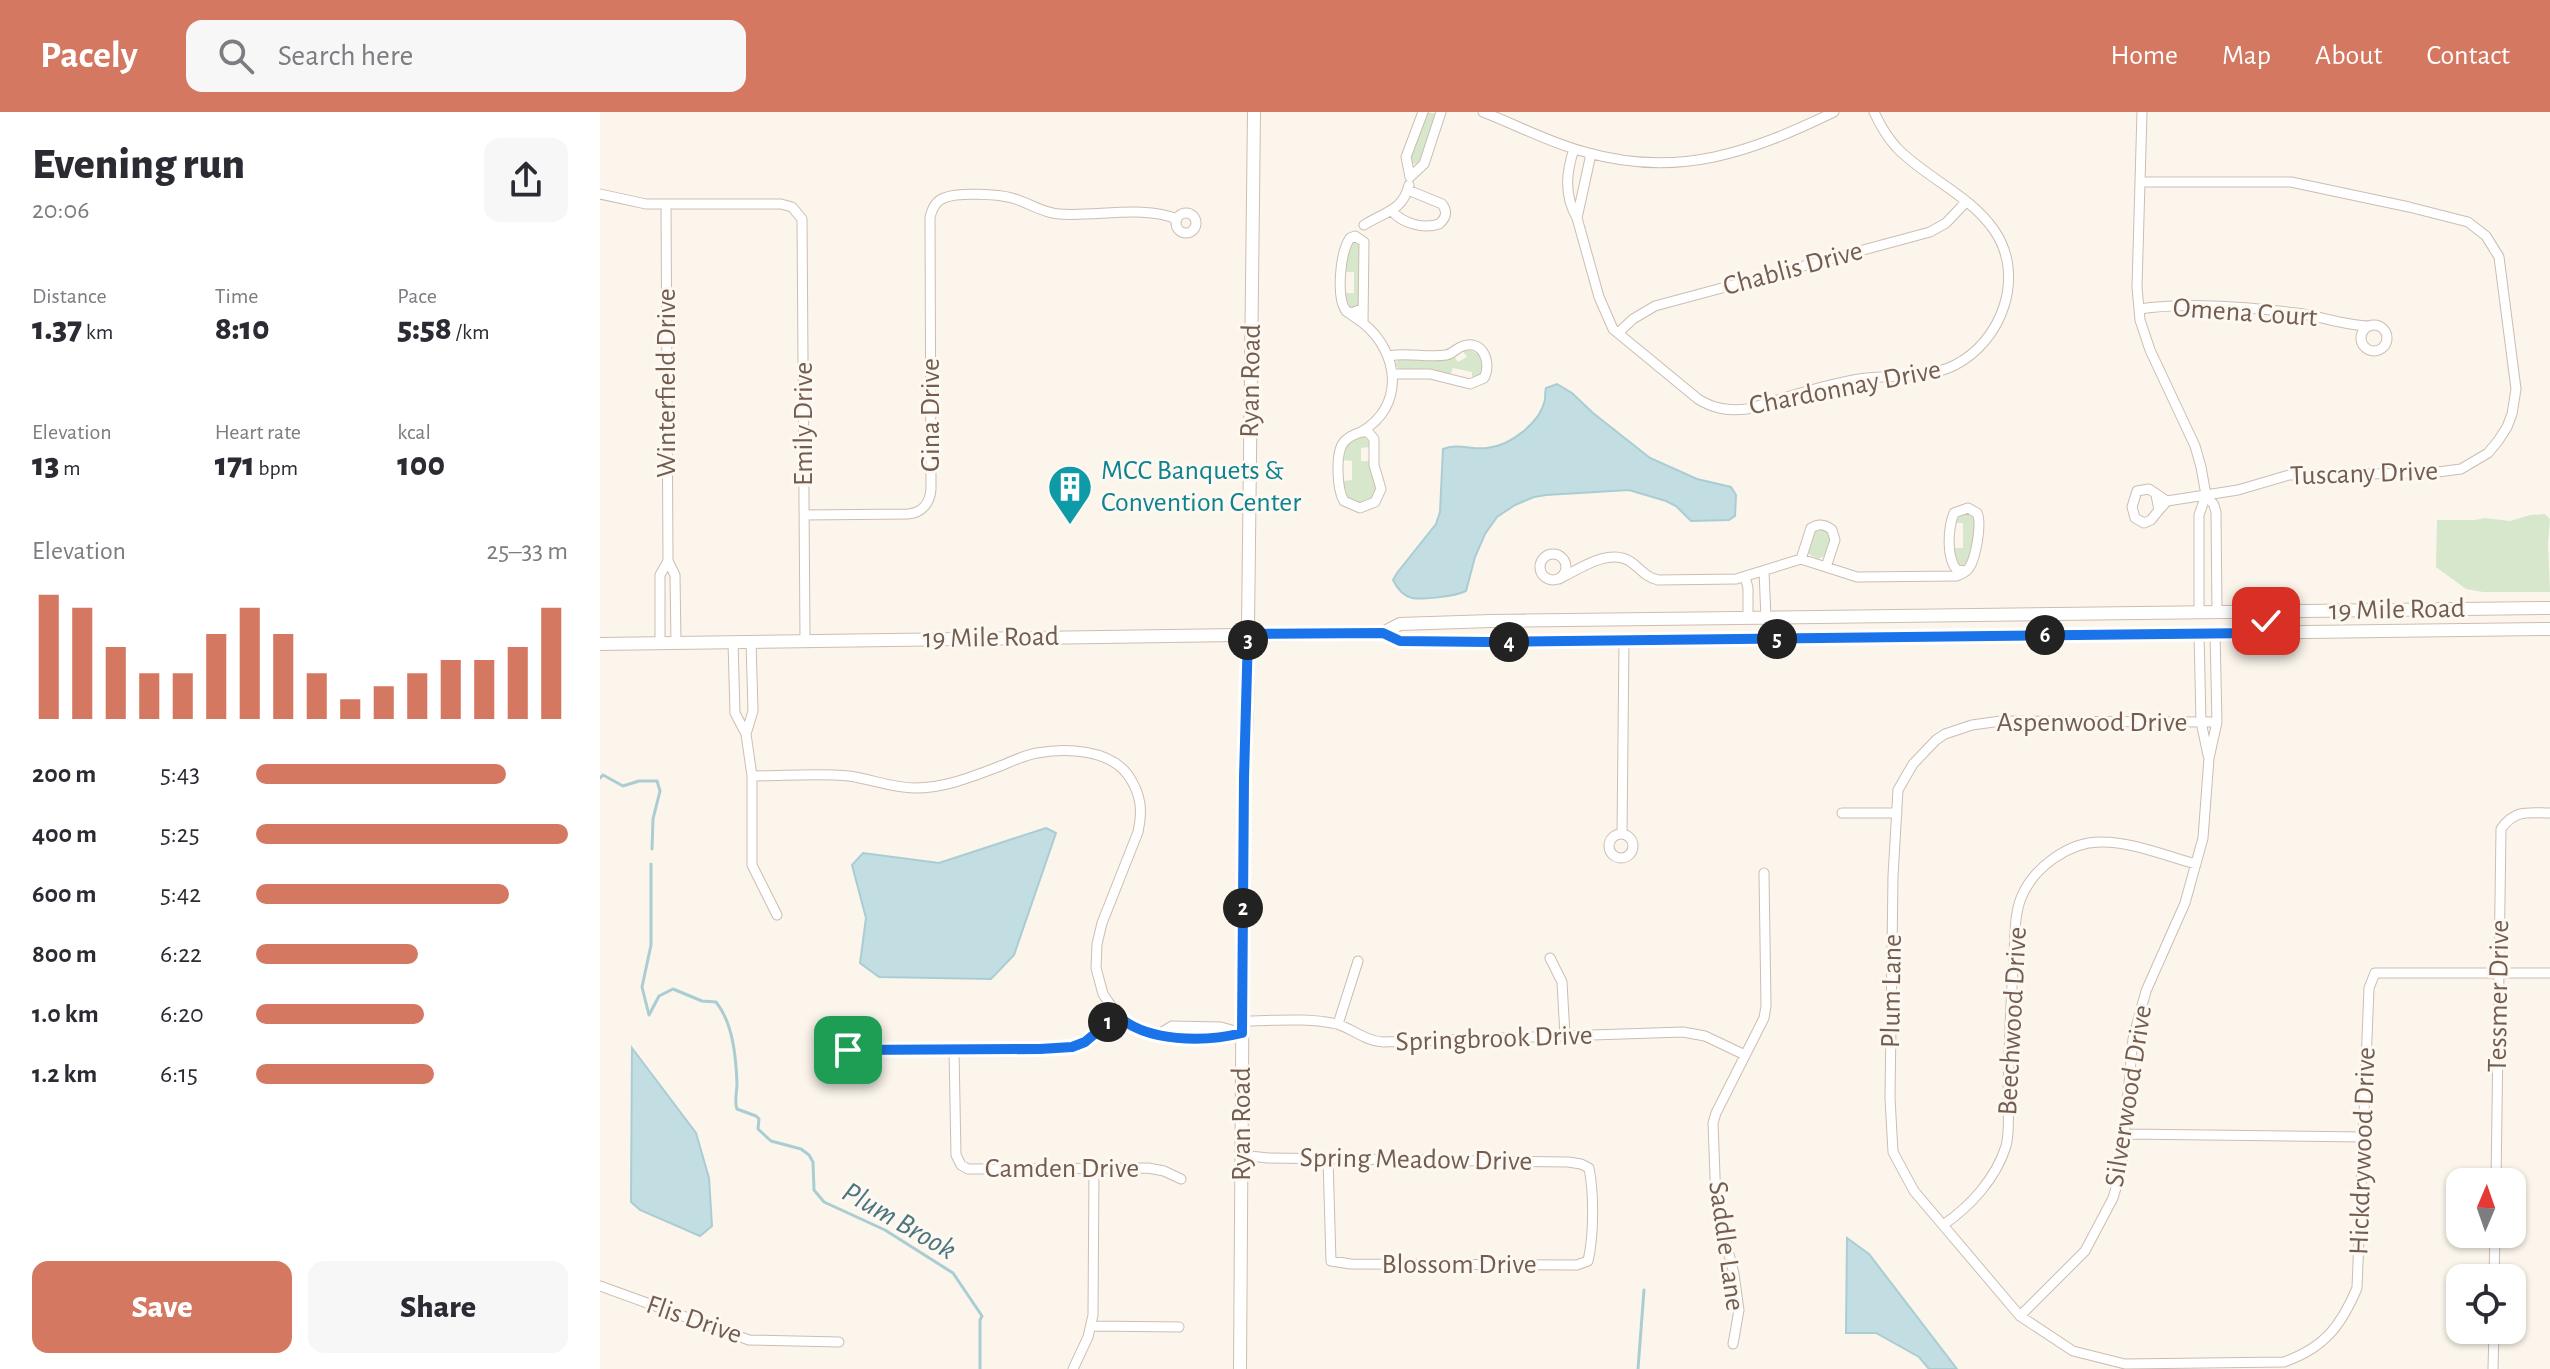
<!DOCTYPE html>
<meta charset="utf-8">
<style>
body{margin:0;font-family:"Alegreya Sans",sans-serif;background:#f7f7f7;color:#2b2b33;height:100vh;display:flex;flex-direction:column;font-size:30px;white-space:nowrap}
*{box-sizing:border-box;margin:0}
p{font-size:26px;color:#7c7c81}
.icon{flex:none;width:44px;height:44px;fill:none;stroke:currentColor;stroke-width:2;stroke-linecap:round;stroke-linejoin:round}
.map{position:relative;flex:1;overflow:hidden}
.side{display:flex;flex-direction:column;background:#fff;width:600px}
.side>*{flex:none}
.needle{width:52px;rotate:2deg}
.buttons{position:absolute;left:1846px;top:1056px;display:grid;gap:16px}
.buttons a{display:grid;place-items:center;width:80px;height:80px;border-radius:16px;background:#fff;box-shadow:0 2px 6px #0004;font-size:40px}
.pin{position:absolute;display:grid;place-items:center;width:68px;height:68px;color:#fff;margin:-34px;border-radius:16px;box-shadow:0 4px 12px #0006}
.km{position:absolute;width:40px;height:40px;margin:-20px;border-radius:50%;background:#222;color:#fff;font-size:22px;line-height:40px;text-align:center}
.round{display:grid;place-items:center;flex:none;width:84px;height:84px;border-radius:16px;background:#f7f7f7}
.head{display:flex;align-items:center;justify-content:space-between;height:136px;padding:0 32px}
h1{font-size:44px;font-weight:800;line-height:60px}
.figures{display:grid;grid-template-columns:repeat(3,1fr);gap:12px;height:136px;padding:8px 32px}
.figures div{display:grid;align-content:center}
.figures b{font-size:34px;font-weight:800}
.figures small{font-size:22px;font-weight:400}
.figures p{font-size:22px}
.chart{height:224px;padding:16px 32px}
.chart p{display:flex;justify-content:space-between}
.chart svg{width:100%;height:144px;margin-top:8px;stroke:#d57861;stroke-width:6}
.cta{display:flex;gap:16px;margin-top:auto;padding:16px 32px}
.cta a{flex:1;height:92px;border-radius:16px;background:#d57861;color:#fff;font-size:32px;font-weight:800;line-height:92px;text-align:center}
.cta a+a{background:#f7f7f7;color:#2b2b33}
ul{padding:0 32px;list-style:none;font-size:26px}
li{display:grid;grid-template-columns:128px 96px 1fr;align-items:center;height:60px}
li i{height:20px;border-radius:10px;background:#d57861}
header{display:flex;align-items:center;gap:48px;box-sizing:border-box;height:112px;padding:0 40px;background:#d57861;color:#fff}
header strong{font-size:38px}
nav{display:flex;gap:44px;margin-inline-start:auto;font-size:28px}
.search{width:560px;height:72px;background:#f7f7f7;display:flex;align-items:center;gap:20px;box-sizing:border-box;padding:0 28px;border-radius:16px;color:#7c7c81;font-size:30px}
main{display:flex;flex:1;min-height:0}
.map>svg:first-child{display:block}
.green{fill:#d7e7cb}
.water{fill:#c2dee2;stroke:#aacdd3;stroke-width:2}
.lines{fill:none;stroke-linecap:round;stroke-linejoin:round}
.stream{stroke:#aacdd3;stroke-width:3}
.minor-casing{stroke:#ccbdb3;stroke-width:11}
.secondary-casing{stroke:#cebdb1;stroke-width:14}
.minor{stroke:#fff;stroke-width:9}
.secondary{stroke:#fff;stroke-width:12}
.route-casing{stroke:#fff;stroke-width:16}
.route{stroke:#1a73e8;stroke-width:10}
.labels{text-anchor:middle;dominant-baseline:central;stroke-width:6;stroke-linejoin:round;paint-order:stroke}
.street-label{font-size:28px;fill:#735d51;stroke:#fdf9f2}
.culture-label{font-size:28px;fill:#0d838f;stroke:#fdf9f2;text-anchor:start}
.water-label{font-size:30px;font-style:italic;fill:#4a757d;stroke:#fdf9f2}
</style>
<header>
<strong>Pacely</strong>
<div class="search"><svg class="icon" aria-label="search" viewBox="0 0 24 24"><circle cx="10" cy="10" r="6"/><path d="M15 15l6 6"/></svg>Search here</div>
<nav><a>Home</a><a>Map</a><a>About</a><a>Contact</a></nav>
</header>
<main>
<section class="side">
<div class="head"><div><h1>Evening run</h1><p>20:06</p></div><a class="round"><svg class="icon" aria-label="share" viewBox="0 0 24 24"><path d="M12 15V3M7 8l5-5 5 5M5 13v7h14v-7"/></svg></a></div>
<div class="figures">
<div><p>Distance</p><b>1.37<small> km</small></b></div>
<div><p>Time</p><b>8:10</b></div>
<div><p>Pace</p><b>5:58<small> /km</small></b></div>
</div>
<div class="figures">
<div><p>Elevation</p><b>13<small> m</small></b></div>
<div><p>Heart rate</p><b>171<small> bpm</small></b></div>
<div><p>kcal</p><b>100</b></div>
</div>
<div class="chart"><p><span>Elevation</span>25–33 m</p>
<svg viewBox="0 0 160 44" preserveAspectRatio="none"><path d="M5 44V6M15 44V10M25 44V22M35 44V30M45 44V30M55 44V18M65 44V10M75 44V18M85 44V30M95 44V38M105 44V34M115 44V30M125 44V26M135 44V26M145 44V22M155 44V10"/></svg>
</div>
<ul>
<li><b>200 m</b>5:43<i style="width:80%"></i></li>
<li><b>400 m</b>5:25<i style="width:100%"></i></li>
<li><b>600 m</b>5:42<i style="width:81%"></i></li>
<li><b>800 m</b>6:22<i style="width:52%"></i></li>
<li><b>1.0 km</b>6:20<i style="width:54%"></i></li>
<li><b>1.2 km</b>6:15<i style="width:57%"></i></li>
</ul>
<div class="cta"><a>Save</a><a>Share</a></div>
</section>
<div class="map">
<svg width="1950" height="1257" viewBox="0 0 1950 1257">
<rect width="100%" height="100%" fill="#fbf5ec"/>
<!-- green -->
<path class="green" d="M826 0 837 2 819 51 813 52 810 47Z
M754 128 759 134 758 193 752 197 745 192 746 181H754V160H746L747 145Z
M869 238 879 242C886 253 884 264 872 268V260L853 256 850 263 833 257H799L795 252 799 247 843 248 854 244 858 250 867 245 863 239Z
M765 325 769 330V335L761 336V349H769L777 377 772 387 760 392 745 383 743 369 752 368V349L743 348C745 335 750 325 765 325Z
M1366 401 1373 405 1376 413 1368 450 1361 454 1355 450V436H1363V411H1355L1359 403Z
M1945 402 1950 407 1948 431 1950 480H1883L1866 477 1836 455 1837 408H1875L1885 406 1910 409 1930 403Z
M1220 416 1229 419 1232 427 1225 444 1218 447 1207 441 1213 420Z"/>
<!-- water -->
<path class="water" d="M957 272 972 281 993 301 1050 346 1097 367 1131 375 1136 383 1135 404 1129 408 1091 409 1076 394 1066 389 1029 378 946 383 934 385 915 393 897 405 885 422 875 445 866 479C856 484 823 488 812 486 803 484 797 476 793 468L797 461 836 412 840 400 843 337C857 331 872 338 887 336 910 334 940 311 945 288 945 284 945 280 946 276Z
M446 716 456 721 414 843 391 867 279 865 260 851 266 806 252 753 263 741 339 751Z
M32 936 96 1021 109 1066 112 1114 100 1124 40 1098 31 1090Z
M1247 1126 1269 1142 1357 1257H1329L1319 1245 1276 1221H1246Z"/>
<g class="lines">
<!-- stream -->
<path class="stream" d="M0 666 3 663 23 674 39 669H57L60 679 53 707 52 737
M51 752V833L42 875 49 903 59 884 73 877 102 889 116 890C133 911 136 945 137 971 137 981 134 989 137 997L156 1004 159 1007 158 1017 171 1029 201 1037 209 1043 213 1050 214 1078 224 1090 285 1118 353 1161 382 1204 380 1208V1257
M1038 1257 1044 1178"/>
<!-- minor casing -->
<g class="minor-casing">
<path id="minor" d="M823 0 806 45 810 65 824 52 841 0
M883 0C917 13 950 31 985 40 1079 67 1151 40 1234 0
M1542 0 1537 175 1540 208 1550 238 1595 334 1601 355 1606 383 1614 393 1616 400 1617 500
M974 37C966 61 964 83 977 106L991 42
M1540 70H1691L1809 95 1868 110 1886 124 1899 145 1916 277 1912 302 1907 315 1898 329 1888 341 1861 357 1830 361 1689 363 1638 378 1567 389 1559 398
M0 82 46 92H181L192 95 202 107 205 528
M66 93 68 449 75 463 76 531
M792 99C803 112 824 117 839 112 846 106 848 100 842 92L808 78
M576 111a10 10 0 1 1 20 0a10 10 0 1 1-20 0Z
M977 106 999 185 1013 217 1098 287C1114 297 1128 299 1147 297 1183 287 1221 273 1259 267 1290 262 1326 268 1355 253 1402 229 1426 164 1394 118 1370 83 1326 66 1297 36 1287 25 1280 13 1274 0
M764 113C784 100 803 99 809 73
M1539 197C1585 190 1649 195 1696 201 1721 204 1745 214 1770 214
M746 199 763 211 764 130 755 124 750 126C740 141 736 185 746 199L752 201 763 196
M1761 226a13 13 0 1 1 26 0a13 13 0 1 1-26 0Z
M1018 221 1033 207 1055 194 1330 120 1346 111 1366 90
M789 244C808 240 827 246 846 243 853 242 856 236 863 234 883 227 892 251 884 266L870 272 830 262H793
M761 320H768L774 327V353L781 377 775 390 760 396 744 389C737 378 735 340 744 330 748 325 755 322 761 320Z
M761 320C806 294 799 240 763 211
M1556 383 1559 398 1551 408 1544 411 1535 406 1532 395 1537 379 1549 377 1567 389
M204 403 308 402C322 401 330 391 331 377L330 105C332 97 335 89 344 86 357 80 398 82 412 86 428 90 442 101 459 102 495 105 544 93 577 107
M940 455a13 13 0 1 1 26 0a13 13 0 1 1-26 0Z
M1201 447 1211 416C1219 411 1225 412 1232 418L1235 428 1226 455
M1164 459 1166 506
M1145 465 1148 476V506
M959 467C979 457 1010 435 1031 450 1041 457 1045 465 1058 468L1136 467 1201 447 1257 465 1357 464C1362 461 1366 461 1369 456 1376 446 1382 411 1377 401L1368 396 1354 401C1348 416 1346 446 1357 458L1366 459
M1599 501V403L1606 383
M1599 521 1601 610 1608 643
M133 530 135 601 146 622 152 664V753L177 803
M60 531V463L68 449
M1617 610 1401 609 1372 613 1345 622 1336 628 1313 652 1298 678 1293 764 1290 986 1293 1040 1314 1079 1420 1204 1473 1239 1525 1252 1684 1250C1724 1236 1741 1214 1757 1176L1769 876 1775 861H1950
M146 622 153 599 151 529
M152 664C184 664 217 661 249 664 271 667 292 676 315 676 346 676 374 664 403 653 414 648 426 643 437 641 466 636 509 637 528 663 541 682 543 698 538 720L502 811 497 832 496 856 503 882 520 907 534 915 559 922
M1242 701H1297
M1022 722 1024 528
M1009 734a12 12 0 1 1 24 0a12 12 0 1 1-24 0Z
M950 846 962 870 965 924
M642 909C672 909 707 905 737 912 753 917 765 929 783 930L1083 920 1105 924 1145 943
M738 912 758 849
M572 914 621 915 642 921C616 928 585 931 559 922Z
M226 931 248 938 264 939 458 936 485 930 517 903
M354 938 356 1043 361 1053 368 1057 548 1056 564 1059 581 1067
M1526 1022 1764 1025
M641 1043 668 1046 968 1050 981 1052 989 1056C994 1081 994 1123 988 1149L977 1153 751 1152 731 1149 728 1047
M1896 1070 1901 717C1915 697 1928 701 1950 701
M1343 1113C1371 1094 1396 1066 1406 1034 1410 1019 1408 1001 1408 985 1409 939 1410 892 1414 846 1415 826 1414 804 1421 786 1433 756 1469 729 1502 730 1533 730 1566 744 1596 752
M1894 1166 1895 1122
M0 1174 149 1228 239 1230
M1420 1204 1485 1139 1513 1086 1521 1059 1533 927 1546 879 1585 791 1603 726 1609 646 1617 610 1615 521
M491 1214 579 1215
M1133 1232 1139 1198 1134 1162 1116 1091 1113 1011 1116 1001 1164 906 1166 894 1164 761
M473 1257 488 1225 493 1203 494 1057
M1893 1257 1894 1218"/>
</g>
<!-- secondary casing -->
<g class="secondary-casing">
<path id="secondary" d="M783 521 800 529 889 530 1950 517
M0 532 783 521 800 512 891 509 1950 496
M640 1257 644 666 647 602 654 0"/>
</g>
<!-- minor -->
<use href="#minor" class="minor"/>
<!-- secondary -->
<use href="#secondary" class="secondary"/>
</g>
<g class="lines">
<!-- route casing -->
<g class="route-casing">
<path id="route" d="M248 938 440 937 472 935 485 930 517 903C546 931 606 930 642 921L644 666 648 522 783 521 800 529 889 530 1655 521 1663 516 1666 509"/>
</g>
<!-- route -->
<use href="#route" class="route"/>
</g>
<!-- icons -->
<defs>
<g id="building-pin" transform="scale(2.3)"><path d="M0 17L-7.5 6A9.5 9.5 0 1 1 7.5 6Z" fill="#0f9aa8" stroke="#fdf9f2"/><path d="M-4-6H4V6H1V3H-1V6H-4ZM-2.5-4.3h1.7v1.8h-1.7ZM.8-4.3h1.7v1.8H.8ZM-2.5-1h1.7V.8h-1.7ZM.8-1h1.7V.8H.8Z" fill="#fff"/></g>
</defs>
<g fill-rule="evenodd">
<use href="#building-pin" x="470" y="375"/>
</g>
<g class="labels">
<!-- street labels -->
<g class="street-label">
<text transform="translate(1193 157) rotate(-15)">Chablis Drive</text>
<text transform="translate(1645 201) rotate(4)">Omena Court</text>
<text transform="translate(651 269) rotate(-89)">Ryan Road</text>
<text transform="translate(67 271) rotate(-90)">Winterfield Drive</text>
<text transform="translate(1245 276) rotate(-11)">Chardonnay Drive</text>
<text transform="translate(331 303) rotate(-90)">Gina Drive</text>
<text transform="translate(204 312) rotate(-90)">Emily Drive</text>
<text transform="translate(1764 362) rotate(-2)">Tuscany Drive</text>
<text transform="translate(1797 498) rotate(-1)">19 Mile Road</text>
<text transform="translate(391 526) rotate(-1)">19 Mile Road</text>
<text x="1492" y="611">Aspenwood Drive</text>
<text transform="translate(1292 879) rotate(-89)">Plum Lane</text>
<text transform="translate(1899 884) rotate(-89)">Tessmer Drive</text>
<text transform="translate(1413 909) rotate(-87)">Beechwood Drive</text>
<text transform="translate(894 927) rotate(-2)">Springbrook Drive</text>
<text transform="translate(1529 984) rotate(-81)">Silverwood Drive</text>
<text transform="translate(642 1012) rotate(-90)">Ryan Road</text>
<text transform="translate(1763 1039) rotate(-88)">Hickdrywood Drive</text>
<text transform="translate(816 1048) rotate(1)">Spring Meadow Drive</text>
<text x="462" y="1057">Camden Drive</text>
<text transform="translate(1126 1134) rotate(82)">Saddle Lane</text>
<text x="859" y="1153">Blossom Drive</text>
<text transform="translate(94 1208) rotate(19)">Flis Drive</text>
</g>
<!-- culture labels -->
<g class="culture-label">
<text x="501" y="359">MCC Banquets &amp;<tspan x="501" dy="32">Convention Center</tspan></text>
</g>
<!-- water labels -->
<g class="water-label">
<text transform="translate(299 1109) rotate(30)">Plum Brook</text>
</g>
</g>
</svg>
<div class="buttons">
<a><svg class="needle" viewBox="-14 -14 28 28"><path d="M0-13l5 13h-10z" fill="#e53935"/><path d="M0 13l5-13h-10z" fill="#7c7c81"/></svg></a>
<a><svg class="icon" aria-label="locate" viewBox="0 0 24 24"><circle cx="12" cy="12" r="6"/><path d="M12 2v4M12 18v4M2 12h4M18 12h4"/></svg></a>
</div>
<div class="pin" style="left:248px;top:938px;background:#1e9e55"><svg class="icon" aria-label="arrive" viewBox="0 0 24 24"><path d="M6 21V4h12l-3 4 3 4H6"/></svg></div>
<div class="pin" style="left:1666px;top:509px;background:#d93025"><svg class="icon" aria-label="check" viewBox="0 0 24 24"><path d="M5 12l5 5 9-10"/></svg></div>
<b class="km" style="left:508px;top:910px">1</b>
<b class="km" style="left:643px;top:796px">2</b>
<b class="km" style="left:648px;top:528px">3</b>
<b class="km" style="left:909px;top:530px">4</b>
<b class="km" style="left:1177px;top:527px">5</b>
<b class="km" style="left:1445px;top:523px">6</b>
</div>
</main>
